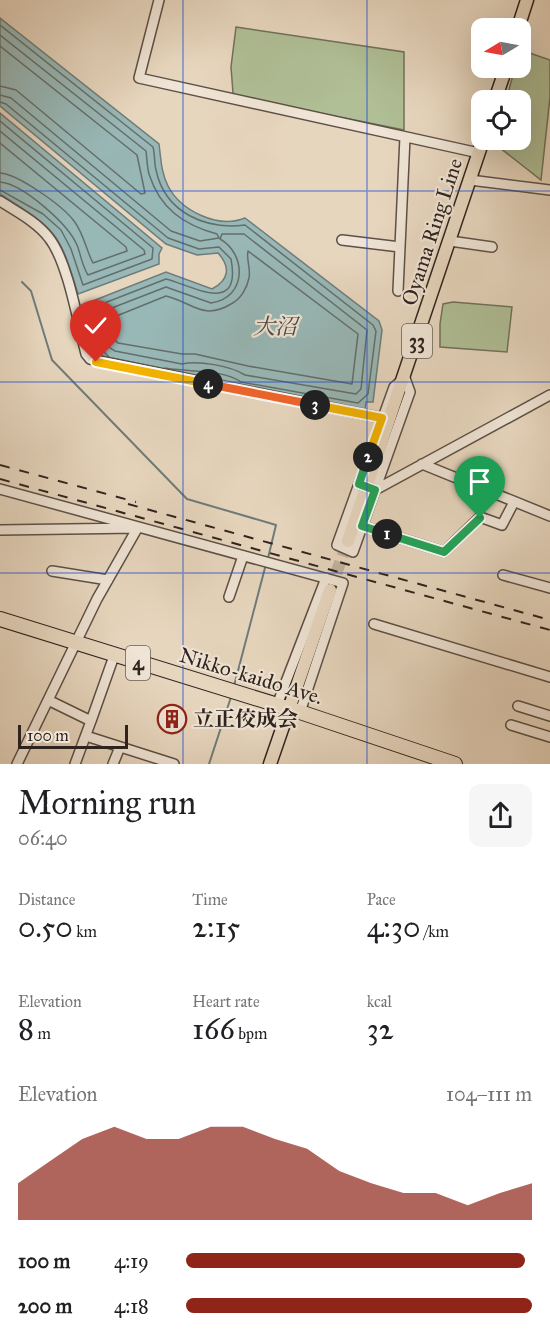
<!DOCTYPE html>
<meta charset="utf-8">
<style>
body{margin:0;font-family:"IM FELL Great Primer","Noto Serif JP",serif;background:#f6f6f6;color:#202124;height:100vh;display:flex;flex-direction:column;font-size:22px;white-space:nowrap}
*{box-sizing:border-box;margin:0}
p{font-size:20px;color:#757577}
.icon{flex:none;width:33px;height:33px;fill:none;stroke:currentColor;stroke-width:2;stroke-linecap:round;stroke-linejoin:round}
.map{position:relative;height:764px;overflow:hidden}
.panel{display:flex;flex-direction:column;background:#fff;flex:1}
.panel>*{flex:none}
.needle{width:39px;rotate:260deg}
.fabs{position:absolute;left:471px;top:18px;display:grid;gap:12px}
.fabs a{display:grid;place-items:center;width:60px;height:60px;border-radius:12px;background:#fff;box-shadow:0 6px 24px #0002;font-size:30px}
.scale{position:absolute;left:18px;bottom:15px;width:110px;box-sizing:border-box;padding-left:6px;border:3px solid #2f231e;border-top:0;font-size:16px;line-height:21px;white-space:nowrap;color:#2f231e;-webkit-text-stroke:4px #efe4d5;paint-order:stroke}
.pin{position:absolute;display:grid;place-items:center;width:51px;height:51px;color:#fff;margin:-62px -26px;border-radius:50% 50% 50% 0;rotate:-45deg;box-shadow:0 0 6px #0007}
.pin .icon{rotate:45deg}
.km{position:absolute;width:30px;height:30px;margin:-15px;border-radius:50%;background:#222;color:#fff;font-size:16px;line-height:30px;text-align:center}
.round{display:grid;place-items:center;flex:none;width:63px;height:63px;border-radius:12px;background:#f6f6f6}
.overview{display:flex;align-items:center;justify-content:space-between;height:102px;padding:0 18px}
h1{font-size:33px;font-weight:600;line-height:45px}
.metrics{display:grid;grid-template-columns:repeat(3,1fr);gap:9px;height:102px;padding:6px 18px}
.metrics div{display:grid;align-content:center}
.metrics b{font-size:30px;font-weight:600}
.metrics small{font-size:16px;font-weight:400}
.metrics p{font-size:16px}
.chart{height:168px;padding:12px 18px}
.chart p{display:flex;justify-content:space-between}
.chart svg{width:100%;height:108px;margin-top:6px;fill:#8f2418;opacity:.7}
ul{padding:0 18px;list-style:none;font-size:20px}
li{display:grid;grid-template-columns:96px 72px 1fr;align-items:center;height:45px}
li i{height:15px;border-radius:8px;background:#8f2418}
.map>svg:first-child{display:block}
.green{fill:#b0bf96;stroke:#70715a;stroke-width:1.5}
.water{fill:#98b8b7;stroke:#6e7c7a;stroke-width:1.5}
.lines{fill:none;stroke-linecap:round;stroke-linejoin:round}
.shore{stroke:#646e6a;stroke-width:1.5}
.stream{stroke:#6e7c7a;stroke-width:2}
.major-tunnel{stroke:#c2b29e;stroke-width:12;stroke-dasharray:12 6;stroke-linecap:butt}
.minor-casing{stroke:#5d5046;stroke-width:12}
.major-casing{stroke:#2f231e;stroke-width:15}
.highway-casing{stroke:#2f231e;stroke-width:16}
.minor{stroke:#efe4d5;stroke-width:9}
.major{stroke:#e7d6be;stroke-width:12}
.highway{stroke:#e7d6be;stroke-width:14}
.rail{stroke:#2f231e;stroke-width:2;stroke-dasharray:10 10;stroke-linecap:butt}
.minor-bridge-casing{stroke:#5d5046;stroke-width:12;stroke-linecap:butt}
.minor-bridge{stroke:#efe4d5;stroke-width:9}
.split-1-casing{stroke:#fff;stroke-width:12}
.split-2-casing{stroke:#fff;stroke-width:12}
.split-3-casing{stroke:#fff;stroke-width:12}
.split-4-casing{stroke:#fff;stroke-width:12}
.split-5-casing{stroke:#fff;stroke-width:12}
.split-1{stroke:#22a559;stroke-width:8}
.split-2{stroke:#22a559;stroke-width:8}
.split-3{stroke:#f5b400;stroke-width:8}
.split-4{stroke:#f0652b;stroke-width:8}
.split-5{stroke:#f5b400;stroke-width:8}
.grid{fill:none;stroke:#1d4ed8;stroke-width:1.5;stroke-opacity:0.55}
.labels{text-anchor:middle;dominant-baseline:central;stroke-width:4.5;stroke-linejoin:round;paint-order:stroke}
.shield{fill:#efe4d5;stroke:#695d55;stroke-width:1.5}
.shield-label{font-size:20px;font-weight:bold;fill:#2f231e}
.street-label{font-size:21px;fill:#2f231e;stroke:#efe4d5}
.poi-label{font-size:21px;font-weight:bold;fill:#2f231e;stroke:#efe4d5;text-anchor:start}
.water-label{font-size:22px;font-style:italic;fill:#494844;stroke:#efe4d5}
</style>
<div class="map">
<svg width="550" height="764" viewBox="0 0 550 764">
<rect width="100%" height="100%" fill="#e7d6be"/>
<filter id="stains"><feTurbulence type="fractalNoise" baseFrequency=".00333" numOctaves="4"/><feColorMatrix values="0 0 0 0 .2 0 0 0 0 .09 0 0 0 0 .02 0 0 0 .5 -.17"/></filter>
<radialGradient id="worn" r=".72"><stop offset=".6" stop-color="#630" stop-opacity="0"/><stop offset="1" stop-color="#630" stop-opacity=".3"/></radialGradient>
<!-- green -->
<path class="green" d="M236 27 404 52V130L236 96 233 93 231 67Z
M521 50 550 60V97L541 180 490 140H520V100H506L515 68H520Z
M453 302 512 307 507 352 440 347V324L443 304Z"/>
<!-- water -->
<path class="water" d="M0 18 159 144C161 159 161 172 168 186 181 211 218 229 245 218L379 321 382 330 373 402H366L365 410 99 358 91 347 80 306 166 272 212 289C229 280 231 267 218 253L197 255 166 244 0 106Z
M0 113 162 248 159 254V264L78 294C59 230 56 230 0 194Z"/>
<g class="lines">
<!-- shore -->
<path class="shore" d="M0 25 153 147C155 154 154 162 156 170 165 213 206 230 245 225L373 325 376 331 368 394 358 403 241 382C223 369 186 372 165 368
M0 35 146 151C147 158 147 167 149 174 160 209 184 225 217 234L219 238 200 241 171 231 11 98 0 95
M0 46 137 155 145 193 141 194 16 90 0 86
M0 102 6 104 168 238 199 249 219 247 231 259C242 317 191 285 166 279L89 309 96 344 109 357
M0 121 153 248 152 259 83 285 71 249 61 230 43 214 0 190
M0 131 144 250 145 254 88 275C82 266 81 255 77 245 68 224 23 184 0 182
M0 143 126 247 127 251 93 263C86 250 84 234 74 221 63 206 18 174 0 173
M222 234H244L367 330 361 389 356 394 245 375C231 366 198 360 182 364L115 351C101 344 101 330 97 316L99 313 166 287 211 303C247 298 247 254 220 239Z
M248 251 358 334 352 384 248 366 195 354H182L118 343 112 337 109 319 166 296C192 302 203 321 231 304 241 299 247 288 249 278 251 269 246 259 248 251Z"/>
<!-- stream -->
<path class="stream" d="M22 282 31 291 52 360 187 499 276 525 268 558
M234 686 266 564
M209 764 231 697"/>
<!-- major-tunnel -->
<path class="major-tunnel" d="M330 590 348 541"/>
<!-- minor casing -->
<g class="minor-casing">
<path id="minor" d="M159 0 139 78 479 153
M470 180 550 190
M0 201C17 212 37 222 49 238 68 262 78 323 86 354L90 359 382 418
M342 240 400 247
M450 241 492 247
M398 291 405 137
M405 378 410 392 353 552 337 545 394 387Z
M422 464 550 516
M0 489 343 583 300 712
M375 490 550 395
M362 526 444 552 480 517 502 525 514 502
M0 530 136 528
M52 571 108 580
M503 575 550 588
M229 597 243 556
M374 624 550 677
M48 700 91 721 75 764
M277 705 326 578
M518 706 550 716
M91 721 114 656
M511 725 550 737
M86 736 174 764
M17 764 97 599 138 527
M113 764 120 747"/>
</g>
<!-- major casing -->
<g class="major-casing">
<path id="major" d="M518 28 527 0
M495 100 506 68
M348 541 483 140
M270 764 330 590"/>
</g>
<!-- highway casing -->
<g class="highway-casing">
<path id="highway" d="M0 619 300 712 455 764"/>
</g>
<!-- minor -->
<use href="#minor" class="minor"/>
<!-- major -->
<use href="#major" class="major"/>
<!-- highway -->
<use href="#highway" class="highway"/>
<!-- rail -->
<path class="rail" d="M0 465 136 502
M0 479 550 630
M128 504 550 620"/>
<!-- minor-bridge casing -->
<g class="minor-bridge-casing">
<path id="minor-bridge" d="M359 484 375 490"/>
</g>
<!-- minor-bridge -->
<use href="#minor-bridge" class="minor-bridge"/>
</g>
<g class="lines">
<!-- split-1 casing -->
<g class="split-1-casing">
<path id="split-1" d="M387 534 444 552 480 518"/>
</g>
<!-- split-2 casing -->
<g class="split-2-casing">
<path id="split-2" d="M368 457 359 484 375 490 362 526 387 534"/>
</g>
<!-- split-3 casing -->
<g class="split-3-casing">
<path id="split-3" d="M315 405 382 418 368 457"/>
</g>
<!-- split-4 casing -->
<g class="split-4-casing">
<path id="split-4" d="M208 384 315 405"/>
</g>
<!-- split-5 casing -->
<g class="split-5-casing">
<path id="split-5" d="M96 362 208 384"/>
</g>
<!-- split-1 -->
<use href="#split-1" class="split-1"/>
<!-- split-2 -->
<use href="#split-2" class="split-2"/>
<!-- split-3 -->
<use href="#split-3" class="split-3"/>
<!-- split-4 -->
<use href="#split-4" class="split-4"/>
<!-- split-5 -->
<use href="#split-5" class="split-5"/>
</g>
<!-- grid -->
<path class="grid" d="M183 0V764M367 0V764M0 191H550M0 382H550M0 573H550"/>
<!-- icons -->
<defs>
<g id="building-ring" transform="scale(1.5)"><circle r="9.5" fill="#efe4d5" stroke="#8f2418" stroke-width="1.5"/><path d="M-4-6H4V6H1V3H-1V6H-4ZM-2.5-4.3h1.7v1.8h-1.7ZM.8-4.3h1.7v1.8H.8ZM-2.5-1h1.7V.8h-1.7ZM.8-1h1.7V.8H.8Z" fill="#8f2418"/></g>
</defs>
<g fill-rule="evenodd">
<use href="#building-ring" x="172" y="719"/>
</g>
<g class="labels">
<!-- shield labels -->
<g class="shield">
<rect x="402" y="324" width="30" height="34" rx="4.5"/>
<rect x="126" y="646" width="24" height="34" rx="4.5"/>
</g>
<g class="shield-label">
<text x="417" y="341">33</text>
<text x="138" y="663">4</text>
</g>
<!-- street labels -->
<g class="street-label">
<text transform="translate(432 232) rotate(-72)">Oyama Ring Line</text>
<text transform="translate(251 676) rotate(17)">Nikko-kaido Ave.</text>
</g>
<!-- poi labels -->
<g class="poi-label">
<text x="193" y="719">立正佼成会</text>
</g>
<!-- water labels -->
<g class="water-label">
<text x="275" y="326">大沼</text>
</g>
</g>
<rect width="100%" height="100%" filter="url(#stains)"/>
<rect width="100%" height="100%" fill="url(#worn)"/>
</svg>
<div class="fabs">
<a><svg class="needle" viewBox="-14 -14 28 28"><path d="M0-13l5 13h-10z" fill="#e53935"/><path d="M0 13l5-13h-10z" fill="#757577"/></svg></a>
<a><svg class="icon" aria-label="locate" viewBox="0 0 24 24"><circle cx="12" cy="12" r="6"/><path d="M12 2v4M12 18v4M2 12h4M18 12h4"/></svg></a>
</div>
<div class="scale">100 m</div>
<div class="pin" style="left:480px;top:518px;background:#1e9e55"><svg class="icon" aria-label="arrive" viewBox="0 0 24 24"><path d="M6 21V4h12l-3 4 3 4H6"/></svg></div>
<div class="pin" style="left:96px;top:362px;background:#d93025"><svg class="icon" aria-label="check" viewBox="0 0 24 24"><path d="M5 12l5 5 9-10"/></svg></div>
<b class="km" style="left:387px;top:534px">1</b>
<b class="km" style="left:368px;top:457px">2</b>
<b class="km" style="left:315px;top:405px">3</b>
<b class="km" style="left:208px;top:384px">4</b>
</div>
<section class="panel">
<div class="overview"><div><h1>Morning run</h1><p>06:40</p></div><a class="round"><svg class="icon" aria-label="share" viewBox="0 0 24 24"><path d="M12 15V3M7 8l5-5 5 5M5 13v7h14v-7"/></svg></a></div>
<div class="metrics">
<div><p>Distance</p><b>0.50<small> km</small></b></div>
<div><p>Time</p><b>2:15</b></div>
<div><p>Pace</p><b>4:30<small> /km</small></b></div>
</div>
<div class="metrics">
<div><p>Elevation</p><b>8<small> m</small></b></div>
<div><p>Heart rate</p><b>166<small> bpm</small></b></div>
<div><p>kcal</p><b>32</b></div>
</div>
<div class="chart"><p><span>Elevation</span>104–111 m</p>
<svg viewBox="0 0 160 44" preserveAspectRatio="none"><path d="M0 44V29L10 20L20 11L30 6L40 11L50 11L60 6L70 6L80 11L90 15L100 24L110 29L120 33L130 33L140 38L150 33L160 29V44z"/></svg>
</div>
<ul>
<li><b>100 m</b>4:19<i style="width:98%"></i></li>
<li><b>200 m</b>4:18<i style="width:100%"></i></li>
</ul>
</section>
